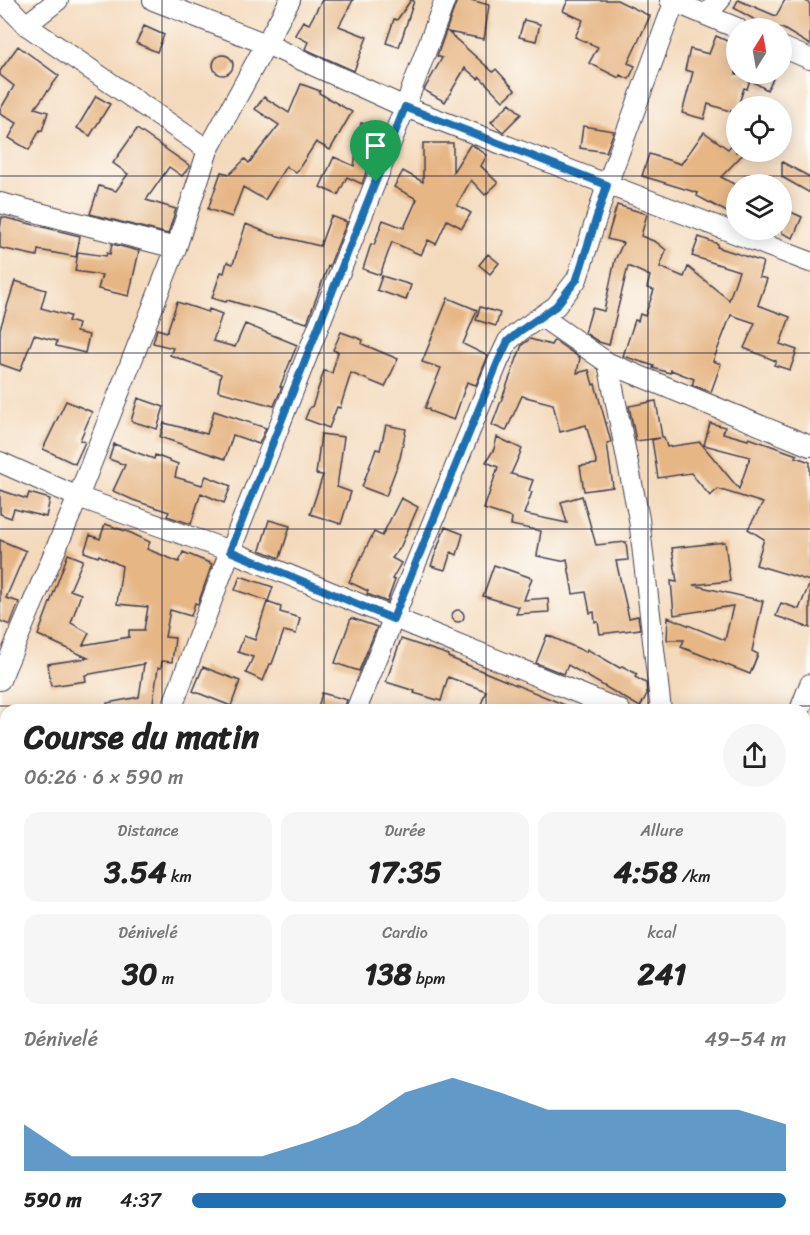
<!DOCTYPE html>
<html lang="fr">
<meta charset="utf-8">
<style>
body{margin:0;font-family:Sriracha,sans-serif;background:#f6f6f6;color:#222;height:100vh;display:flex;flex-direction:column;font-size:22px;white-space:nowrap}
*{box-sizing:border-box;margin:0}
p{font-size:20px;color:#767676}
.icon{flex:none;width:33px;height:33px;fill:none;stroke:currentColor;stroke-width:2;stroke-linecap:round;stroke-linejoin:round}
.map{position:relative;flex:1;overflow:hidden}
.panel{position:absolute;left:0px;top:704px;width:810px;height:532px;display:flex;flex-direction:column;background:#fff;border-radius:18px 18px 0 0;box-shadow:0 3px 15px #0003}
.panel>*{flex:none}
.needle{width:39px;rotate:11deg}
.controls{position:absolute;left:726px;top:18px;display:grid;gap:12px}
.controls a{display:grid;place-items:center;width:66px;height:66px;border-radius:50%;background:#fff;box-shadow:0 3px 15px #0003;font-size:30px}
.pin{position:absolute;display:grid;place-items:center;width:51px;height:51px;color:#fff;margin:-62px -26px;border-radius:50% 50% 50% 0;rotate:-45deg;box-shadow:0 0 6px #0007}
.pin .icon{rotate:45deg}
.round{display:grid;place-items:center;flex:none;width:63px;height:63px;border-radius:32px;background:#f6f6f6}
.headline{display:flex;align-items:center;justify-content:space-between;height:102px;padding:0 24px}
h1{font-size:33px;font-weight:800;line-height:45px}
.stats{display:grid;grid-template-columns:repeat(3,1fr);gap:9px;height:102px;padding:6px 24px}
.stats div{display:grid;align-content:center;border-radius:15px;background:#f6f6f6;text-align:center}
.stats b{font-size:30px;font-weight:800}
.stats small{font-size:16px;font-weight:400}
.stats p{font-size:16px}
.chart{height:168px;padding:12px 24px}
.chart p{display:flex;justify-content:space-between}
.chart svg{width:100%;height:108px;margin-top:6px;fill:#1f6fb2;opacity:.7}
ul{padding:0 24px;list-style:none;font-size:20px}
li{display:grid;grid-template-columns:96px 72px 1fr;align-items:center;height:45px}
li i{height:15px;border-radius:8px;background:#1f6fb2}
.map>svg:first-child{display:block}
.building{fill:#e6b685}
.lines{fill:none;stroke-linecap:round;stroke-linejoin:round}
.minor-casing{stroke:#423e4e;stroke-width:22}
.minor{stroke:#fff;stroke-width:20}
.route-casing{stroke:#fff;stroke-width:12}
.route{stroke:#1f6fb2;stroke-width:8}
.grid{fill:none;stroke:#22223b;stroke-width:1.5;stroke-opacity:0.55}
</style>
<div class="map">
<svg width="810" height="1235" viewBox="0 0 810 1235">
<rect width="100%" height="100%" fill="#fdfcf7"/>
<filter id="ink" filterUnits="userSpaceOnUse"><feTurbulence type="fractalNoise" baseFrequency=".0167" numOctaves="2"/><feDisplacementMap in="SourceGraphic" scale="12" xChannelSelector="R" yChannelSelector="G"/><feConvolveMatrix kernelMatrix="1 2 1 2 8 2 1 2 1" color-interpolation-filters="sRGB"/></filter>
<filter id="wash" filterUnits="userSpaceOnUse"><feTurbulence type="fractalNoise" baseFrequency=".008" numOctaves="4" result="noise"/><feDisplacementMap in="SourceGraphic" scale="24" xChannelSelector="R" yChannelSelector="G"/><feGaussianBlur stdDeviation="1.35" result="paint"/><feColorMatrix in="noise" values="0 0 0 0 0 0 0 0 0 0 0 0 0 0 0 0 0 1.4 0 .05"/><feComposite in="paint" operator="in"/></filter>
<g filter="url(#wash)">
<rect width="100%" height="100%" fill="#f4dabd"/>
<g id="blocks">
<!-- building -->
<path class="building" d="M322 0H353L339 26 367 37 354 71 305 49 308 42 295 35 303 21 309 24Z
M411 0 414 1 399 47 386 43 394 19 397 20Z
M457 0H471L489 5 484 39 448 32 493 72 496 69 515 90 503 101 480 77 478 79 465 68 445 102 424 90 442 58 437 56Z
M568 0H617L650 16 628 63 635 66 629 79 620 75 619 78 589 63 598 47 575 37 583 20 563 11Z
M738 0 776 16 785 0H804L810 4V45L782 28H769L734 8Z
M524 20 540 24 536 41 519 37Z
M144 26 164 35 157 52 136 43Z
M716 36 736 45V74H763L773 79 767 90 750 80 747 89 744 88 738 106H736V113L708 104 704 119 682 113 693 72 685 70 690 49 709 54Z
M18 46 59 76 35 108 48 112 42 131 40 130 29 150 9 138 17 123 0 114V110L14 86 0 75V71Z
M213 65a10 10 0 1 1 20 0a10 10 0 1 1-20 0Z
M301 84 320 91 319 93 352 112 330 150 316 142 296 173 286 166 265 200 243 187 232 217 208 209 221 172 230 174 245 159 249 163 279 125 255 109 264 97 289 113Z
M96 96 110 104 90 136 77 128Z
M510 103 521 114 503 132 491 122Z
M361 123 383 128 382 132 378 143 376 142 362 184 347 177 338 195 320 187 334 157 354 166Z
M583 126 614 131 606 152 580 148Z
M137 129 190 166 182 176 169 167 146 200 176 209 168 234 90 214 99 186 116 191 128 174 113 163Z
M704 132 728 149 736 140V152H745L721 177 736 185V217L697 196 698 193 642 176 649 154 681 164Z
M423 143H453V172L470 145H472L487 155 481 166 498 183 485 195 471 180 457 205 471 213 462 228 447 220 436 244 428 240 421 255 392 242 380 275 363 269 371 244 374 245 383 220 404 228 417 199 394 187 403 171 423 182Z
M782 162 810 177V193L782 177Z
M617 205 647 214 641 236 656 242 666 250 660 267 684 277 688 267 729 300 739 271 692 256 699 237 718 244 717 247 763 262 759 277 767 279 758 305 790 317 780 344 797 350 790 370 774 365 776 361 744 348 755 323 731 315 713 361 721 364 711 392 692 385 694 379 671 370 670 373 653 368 654 366 623 356 635 320 638 321 640 314 645 316 654 290 647 288 650 276 628 266 609 345 599 342 585 333 592 308 604 311 615 260 623 243 607 239Z
M782 208 802 217 793 238 782 233Z
M331 216 347 222 329 267 328 266 307 323 227 300 226 302 212 298 221 272 224 273 227 262 233 264 246 224 270 234 320 246Z
M2 217 80 236 76 257 38 250 37 256 0 248V229Z
M112 244 139 251 129 296 98 289 102 275 75 271 78 252 106 256 107 253 110 254Z
M488 254 499 263 490 274 479 265Z
M382 276 411 285 406 300 377 290Z
M15 281 46 290 41 308 70 316 68 321 78 324 76 332 89 335 85 353 56 346 57 341 34 335 20 371 0 364V329Z
M448 298 477 310 463 344 488 356 476 385 467 382 454 420 429 411V409L425 408 441 368 422 362Z
M177 302 208 312 209 309 222 314 213 341 235 347 245 324 297 345 280 387H282L274 406 218 391 221 374 170 355 173 348 153 343 157 329 167 332Z
M480 307 500 313 496 326 476 320Z
M341 332 363 340 362 344 398 359 385 387 351 373 340 408 337 407 329 428 305 419 310 407H312L324 371 332 373 338 352 333 350Z
M530 339 551 345 554 340 580 358 577 373 589 370 593 385 595 384 611 442 607 443 613 487 584 491 580 466 597 464 586 425 560 432 553 404 522 396 506 431 492 425 522 345Z
M138 398 164 407 157 429 131 421Z
M66 401 92 412 80 440 85 442 75 464 43 449Z
M656 401 662 437H664L667 447 700 442 739 489 750 457 704 445 710 423 725 427 723 433 748 440 749 438 797 455 796 457 810 462V581L756 565 764 539 748 529 763 503 718 489 710 496 691 473 658 478 652 440 660 438 636 441 629 406Z
M214 411 266 428 259 444 233 435 225 459 160 437 164 423 207 434Z
M386 425 406 429 400 458 386 496 362 487 376 449 380 450Z
M321 434 344 437 337 487 351 492 341 524 310 514 323 475 316 474Z
M497 437 522 449 511 474 533 480 529 491 532 492 524 514 567 523 561 502 582 496 596 545 626 542 628 560 616 561 629 618 638 616 640 629 600 634 598 622H595L594 612 590 613 586 592 573 594 567 559 561 561 537 556 541 531 511 525 512 518 484 509 498 467 486 462 494 449Z
M114 444 154 459 155 455 178 464 175 477 202 485 206 476 231 486 224 503 201 493 191 524 167 516 169 512 133 500 113 491 125 465 109 459Z
M0 490 27 499 29 493 50 499 46 517 14 509 11 518 0 514Z
M401 498 418 507 400 548 392 558 401 563 392 579 395 580 387 602 367 594 368 591 349 582 374 532 382 536Z
M269 520 290 526 280 558 260 550Z
M105 524 131 533 150 542 147 549 179 562 183 552 212 564 198 604 195 603 191 616 170 610 165 637 175 638 172 662 162 661 161 668H158L152 710H108L107 703 139 697 144 664 85 675 86 681 51 686 48 664 88 658 38 635 68 554 83 560 70 590 81 594 71 623 89 633 83 645 129 637V630H144L148 607 117 604 122 566 99 555 98 557 84 552 90 535 100 539Z
M445 527 463 534 457 555 451 552 445 570 431 566Z
M0 540 26 551 6 598 19 602 10 625 0 621Z
M725 542 730 581 693 585 763 601 752 651 758 654 750 674 681 647 684 640H667L668 617 725 640 733 606 674 615 671 581 677 582 672 548Z
M494 565 532 578 524 600 548 598 549 612 516 614 519 607 483 596Z
M240 576 273 587 268 601 235 590Z
M810 583V628L776 616 781 603 799 609Z
M267 602 281 607 280 612 300 618 296 634 284 631 272 664H270L263 681 246 673 253 657 238 652 244 636 255 640Z
M452 616a6 6 0 1 1 12 0a6 6 0 1 1-12 0Z
M351 618 377 627 359 671 335 663Z
M547 635 586 652 587 649 620 668 622 666 637 674 635 677 646 683 647 694 640 707 568 665 564 674 536 663Z
M401 639 449 655 448 657 577 710H487L480 707 486 691 448 677 441 701 414 693 415 691 386 682Z
M203 667 240 681 231 706 193 691Z
M322 693 347 700 344 710 318 708Z"/>
</g>
</g>
<g filter="url(#ink)">
<use href="#blocks" fill-opacity="0" stroke="#423e4e" stroke-width="1.5"/>
<g class="lines">
<!-- minor casing -->
<g class="minor-casing">
<path id="minor" d="M2 0 26 25 208 150
M153 0 266 44 405 107 810 262
M670 0 737 28
M705 15 720 0
M26 25 58 0
M782 47 810 59
M0 203 176 248
M542 317 608 363 810 446
M608 363 639 519 661 710
M0 462 78 497 230 551 620 710
M0 680 78 497 176 248 208 150 290 0
M171 710 230 551 405 107 445 0
M356 710 498 362 508 341 520 331 556 306 577 279 607 185 674 3
M800 710 810 684
M804 782 810 784
M0 859 6 862
M804 1103 810 1105
M0 1109 6 1112
M804 1150 810 1134
M251 1230 260 1235
M752 1230 762 1235
M149 1235 152 1230
M510 1235 512 1230"/>
</g>
<!-- minor -->
<use href="#minor" class="minor"/>
</g>
</g>
<g class="lines" filter="url(#ink)">
<!-- route casing -->
<g class="route-casing">
<path id="route" d="M405 107 607 185 577 279 556 306 520 331 508 341 498 362 393 619 230 551Z"/>
</g>
<!-- route -->
<use href="#route" class="route"/>
</g>
<!-- grid -->
<path class="grid" d="M162 0V710M324 0V710M486 0V710M648 0V710M0 176H810M0 353H810M0 529H810M0 706H810M0 882H6M804 882H810M0 1059H6M804 1059H810M162 1230V1235M324 1230V1235M486 1230V1235M648 1230V1235"/>
</svg>
<div class="controls">
<a><svg class="needle" viewBox="-14 -14 28 28"><path d="M0-13l5 13h-10z" fill="#e53935"/><path d="M0 13l5-13h-10z" fill="#767676"/></svg></a>
<a><svg class="icon" aria-label="locate" viewBox="0 0 24 24"><circle cx="12" cy="12" r="6"/><path d="M12 2v4M12 18v4M2 12h4M18 12h4"/></svg></a>
<a><svg class="icon" aria-label="layers" viewBox="0 0 24 24"><path d="M12 4l9 5-9 5-9-5zM3 14l9 5 9-5"/></svg></a>
</div>
<div class="pin" style="left:376px;top:182px;background:#1e9e55"><svg class="icon" aria-label="arrive" viewBox="0 0 24 24"><path d="M6 21V4h12l-3 4 3 4H6"/></svg></div>
<section class="panel">
<div class="headline"><div><h1>Course du matin</h1><p>06:26 · 6 × 590 m</p></div><a class="round"><svg class="icon" aria-label="share" viewBox="0 0 24 24"><path d="M12 15V3M7 8l5-5 5 5M5 13v7h14v-7"/></svg></a></div>
<div class="stats">
<div><p>Distance</p><b>3.54<small> km</small></b></div>
<div><p>Durée</p><b>17:35</b></div>
<div><p>Allure</p><b>4:58<small> /km</small></b></div>
</div>
<div class="stats">
<div><p>Dénivelé</p><b>30<small> m</small></b></div>
<div><p>Cardio</p><b>138<small> bpm</small></b></div>
<div><p>kcal</p><b>241</b></div>
</div>
<div class="chart"><p><span>Dénivelé</span>49–54 m</p>
<svg viewBox="0 0 160 44" preserveAspectRatio="none"><path d="M0 44V25L10 38L20 38L30 38L40 38L50 38L60 32L70 25L80 12L90 6L100 12L110 19L120 19L130 19L140 19L150 19L160 25V44z"/></svg>
</div>
<ul>
<li><b>590 m</b>4:37<i style="width:100%"></i></li>
</ul>
</section>
</div>
